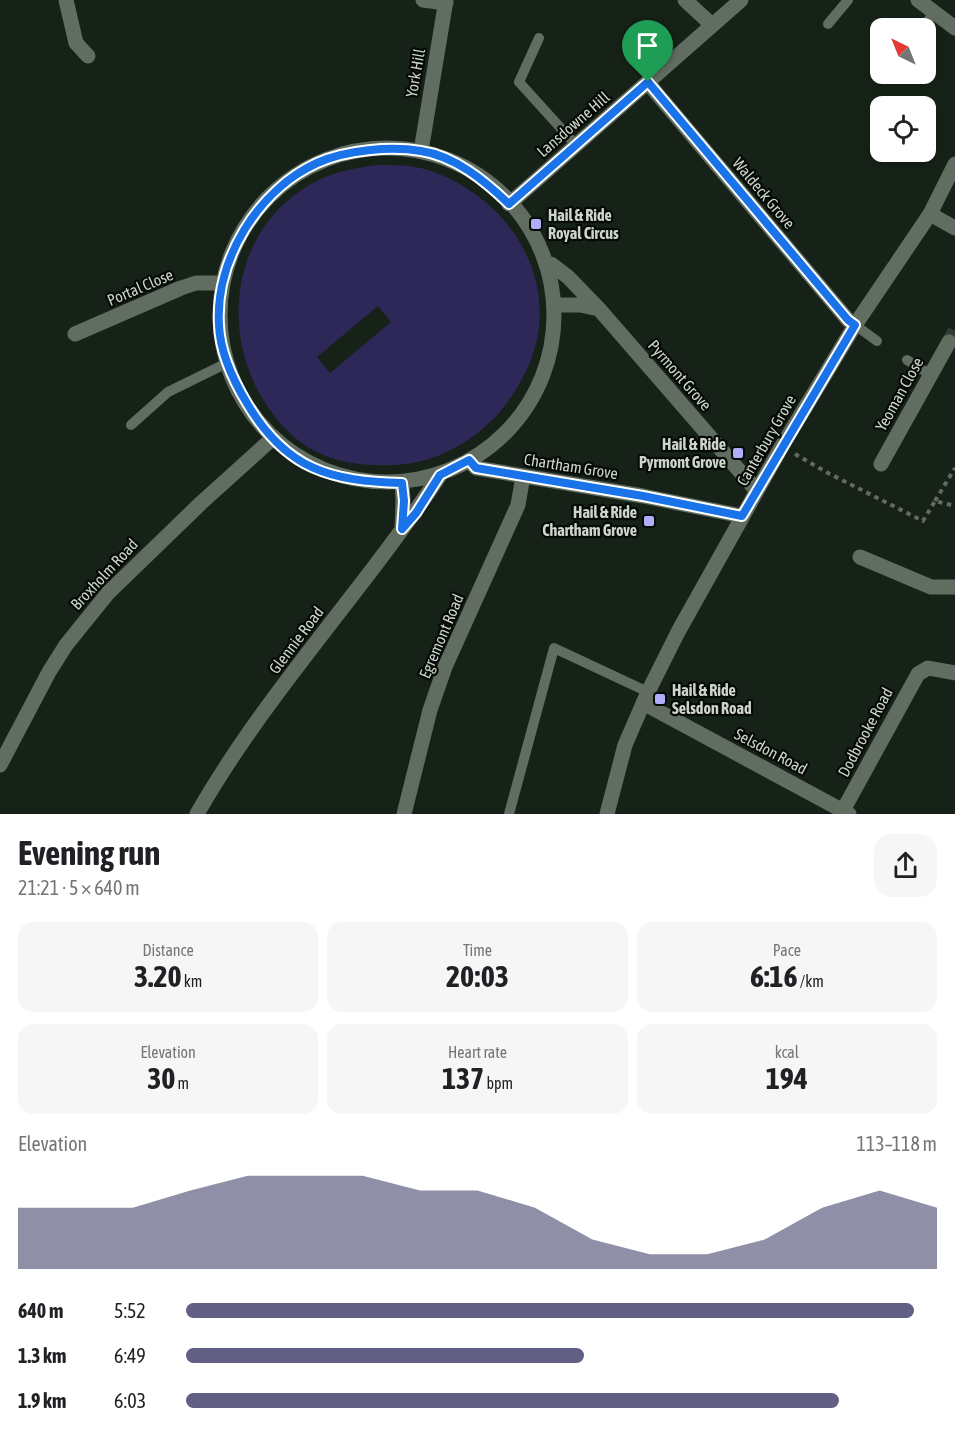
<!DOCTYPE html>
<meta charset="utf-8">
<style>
body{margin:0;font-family:"Asap Condensed",sans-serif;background:#f6f6f6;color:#202124;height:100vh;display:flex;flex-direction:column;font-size:22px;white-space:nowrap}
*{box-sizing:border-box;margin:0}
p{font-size:20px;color:#757577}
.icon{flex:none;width:33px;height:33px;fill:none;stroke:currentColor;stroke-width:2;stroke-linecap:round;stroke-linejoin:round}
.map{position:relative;height:814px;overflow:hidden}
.panel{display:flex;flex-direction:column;background:#fff;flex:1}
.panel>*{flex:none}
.needle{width:39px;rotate:317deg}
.tools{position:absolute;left:870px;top:18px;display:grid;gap:12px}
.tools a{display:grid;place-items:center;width:66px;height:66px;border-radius:12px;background:#fff;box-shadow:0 3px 9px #0003;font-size:30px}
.pin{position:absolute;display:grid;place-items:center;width:51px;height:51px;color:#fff;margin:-62px -26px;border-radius:50% 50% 50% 0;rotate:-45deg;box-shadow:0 0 6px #0007}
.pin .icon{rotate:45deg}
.round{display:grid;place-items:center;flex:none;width:63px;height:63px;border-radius:18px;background:#f6f6f6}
.head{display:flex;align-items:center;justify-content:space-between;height:102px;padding:0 18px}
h1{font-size:33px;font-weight:700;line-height:45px}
.metrics{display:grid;grid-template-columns:repeat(3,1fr);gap:9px;height:102px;padding:6px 18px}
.metrics div{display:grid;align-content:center;border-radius:15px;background:#f6f6f6;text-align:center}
.metrics b{font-size:30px;font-weight:700}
.metrics small{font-size:16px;font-weight:400}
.metrics p{font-size:16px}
.chart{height:168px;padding:12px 18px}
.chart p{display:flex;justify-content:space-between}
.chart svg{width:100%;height:108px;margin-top:6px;fill:#616084;opacity:.7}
ul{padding:0 18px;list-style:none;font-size:20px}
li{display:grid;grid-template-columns:96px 72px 1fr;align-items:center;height:45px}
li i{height:15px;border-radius:8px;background:#616084}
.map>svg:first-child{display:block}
.green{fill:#2d2857;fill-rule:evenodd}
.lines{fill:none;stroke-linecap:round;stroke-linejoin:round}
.minor-tunnel{stroke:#313d32;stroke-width:15;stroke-dasharray:15 8;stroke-linecap:butt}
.path{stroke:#616b61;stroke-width:4;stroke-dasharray:4.5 4.5;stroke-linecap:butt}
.service{stroke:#606d60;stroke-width:10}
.minor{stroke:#606d60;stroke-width:15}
.route-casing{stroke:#fff;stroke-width:12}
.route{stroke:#1a73e8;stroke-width:8}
.poi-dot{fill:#b0aefa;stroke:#060a06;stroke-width:2}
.labels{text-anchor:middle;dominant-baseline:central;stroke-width:4.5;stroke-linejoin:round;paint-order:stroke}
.street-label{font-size:16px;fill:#ccd4cc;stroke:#060a06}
.poi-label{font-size:16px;font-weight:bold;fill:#ccd4cc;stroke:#060a06;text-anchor:start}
</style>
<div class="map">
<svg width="955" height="814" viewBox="0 0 955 814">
<rect width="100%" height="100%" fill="#162217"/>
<!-- green -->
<path class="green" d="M378 165C394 165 410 165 425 169 515 197 570 293 522 379 511 399 498 417 480 431 455 451 426 464 393 465 368 466 342 464 319 453 291 440 271 415 257 389 218 312 241 215 323 178 340 171 359 167 378 165ZM378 306 391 322 330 373 317 357Z"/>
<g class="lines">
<!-- minor-tunnel -->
<path class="minor-tunnel" d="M949 342 955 331"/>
<!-- path -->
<path class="path" d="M795 454 828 473 923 521 935 501 955 506
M935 501 955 468"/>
<!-- service -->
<path class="service" d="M828 24 848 0
M923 28 934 12
M539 38 519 82 576 145
M879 77 883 74
M855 325 877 341
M907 360 931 375
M131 425 168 392 227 363
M509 814 554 648 648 692"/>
<!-- minor -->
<path class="minor" d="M66 0 76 43 88 56
M423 0 446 3
M685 0 712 25
M918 0 955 28
M648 83 848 320 855 325
M220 315a167 167 0 1 1 334 0a167 167 0 1 1-334 0Z
M421 151 446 0
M509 204 741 0
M930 214 955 228
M551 264 568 277 599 309 757 491
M557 305H580L599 309
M75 334 181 288 196 283H222
M469 460 476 468 643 496 742 516
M881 464 949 342
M402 483 403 501 402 529
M860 557 931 587H955
M643 703 849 814
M0 765 49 672 66 645 108 593 201 503 273 438
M197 814C266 693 364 590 440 475
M404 814 430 710 445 667 518 505 523 476
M607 814 625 745 648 692 678 632 782 446 855 325 930 214 955 164
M841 814 918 674 928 668 955 673"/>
</g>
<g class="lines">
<!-- route casing -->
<g class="route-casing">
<path id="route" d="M648 82 848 320 855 325 742 516 643 496 476 468 469 460 440 475 416 513 402 529 404 501 402 483C331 481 287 470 248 405 234 382 220 353 219 325 215 260 258 190 317 163 345 150 391 146 421 151 455 156 485 181 509 204Z"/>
</g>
<!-- route -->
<use href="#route" class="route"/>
</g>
<!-- markers -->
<g class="poi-dot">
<rect x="530" y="218" width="12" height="12" rx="3"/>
<rect x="732" y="447" width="12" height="12" rx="3"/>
<rect x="643" y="515" width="12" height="12" rx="3"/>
<rect x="654" y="693" width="12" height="12" rx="3"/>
</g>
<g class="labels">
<!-- street labels -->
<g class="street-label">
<text transform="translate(415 73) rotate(-80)">York Hill</text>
<text transform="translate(573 124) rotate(-41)">Lansdowne Hill</text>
<text transform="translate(764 193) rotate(50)">Waldeck Grove</text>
<text transform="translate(140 287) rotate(-23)">Portal Close</text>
<text transform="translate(680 375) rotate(49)">Pyrmont Grove</text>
<text transform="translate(899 394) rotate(-61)">Yeoman Close</text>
<text transform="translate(766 440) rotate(-60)">Canterbury Grove</text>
<text transform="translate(571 466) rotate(9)">Chartham Grove</text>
<text transform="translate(104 574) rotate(-47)">Broxholm Road</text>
<text transform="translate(441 636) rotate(-67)">Egremont Road</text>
<text transform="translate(296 640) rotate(-53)">Glennie Road</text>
<text transform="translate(865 732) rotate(-62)">Dodbrooke Road</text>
<text transform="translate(771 751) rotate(28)">Selsdon Road</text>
</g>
<!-- poi labels -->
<g class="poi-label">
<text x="548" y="215">Hail &amp; Ride<tspan x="548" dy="18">Royal Circus</tspan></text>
<text x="726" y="444" text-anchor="end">Hail &amp; Ride<tspan x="726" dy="18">Pyrmont Grove</tspan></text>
<text x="637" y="512" text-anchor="end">Hail &amp; Ride<tspan x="637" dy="18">Chartham Grove</tspan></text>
<text x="672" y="690">Hail &amp; Ride<tspan x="672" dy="18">Selsdon Road</tspan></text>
</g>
</g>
</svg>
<div class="tools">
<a><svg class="needle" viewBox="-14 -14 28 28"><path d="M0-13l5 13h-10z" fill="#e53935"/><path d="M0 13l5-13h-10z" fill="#757577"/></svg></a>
<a><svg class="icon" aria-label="locate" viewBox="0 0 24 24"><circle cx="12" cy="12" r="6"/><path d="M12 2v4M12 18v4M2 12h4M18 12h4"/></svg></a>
</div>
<div class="pin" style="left:648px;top:82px;background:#1e9e55"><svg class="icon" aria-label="arrive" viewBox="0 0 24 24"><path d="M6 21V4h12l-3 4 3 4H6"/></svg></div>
</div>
<section class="panel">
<div class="head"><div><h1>Evening run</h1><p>21:21 · 5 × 640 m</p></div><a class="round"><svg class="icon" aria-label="share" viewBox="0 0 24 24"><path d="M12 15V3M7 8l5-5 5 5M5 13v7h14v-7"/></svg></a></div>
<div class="metrics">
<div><p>Distance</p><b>3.20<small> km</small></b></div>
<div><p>Time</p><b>20:03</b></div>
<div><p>Pace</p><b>6:16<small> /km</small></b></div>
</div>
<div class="metrics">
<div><p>Elevation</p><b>30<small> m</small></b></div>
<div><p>Heart rate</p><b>137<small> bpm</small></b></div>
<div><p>kcal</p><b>194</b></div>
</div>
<div class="chart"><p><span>Elevation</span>113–118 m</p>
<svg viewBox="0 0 160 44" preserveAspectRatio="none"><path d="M0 44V19L10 19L20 19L30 12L40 6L50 6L60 6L70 12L80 12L90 19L100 32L110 38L120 38L130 32L140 19L150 12L160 19V44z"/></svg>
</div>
<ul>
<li><b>640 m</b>5:52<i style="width:97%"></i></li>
<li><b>1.3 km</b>6:49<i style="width:53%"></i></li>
<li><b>1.9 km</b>6:03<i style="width:87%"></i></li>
</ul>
</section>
